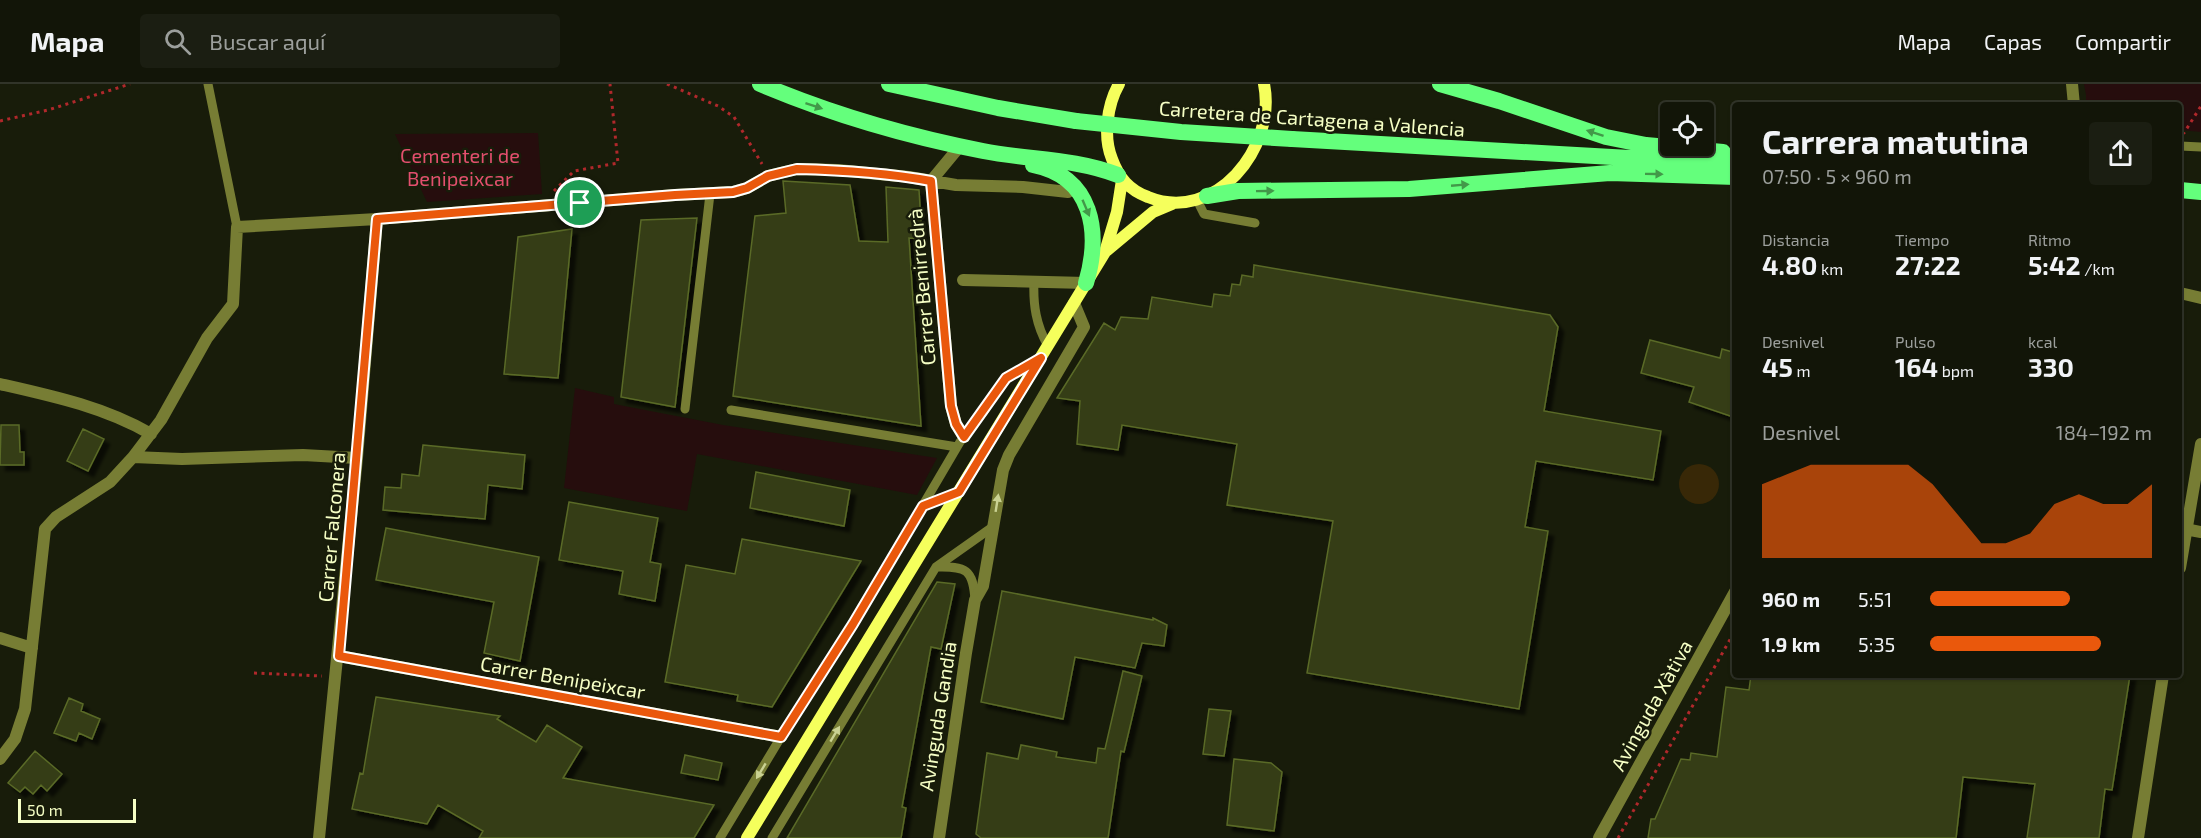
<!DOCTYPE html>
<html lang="es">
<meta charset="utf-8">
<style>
body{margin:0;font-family:"Exo 2",sans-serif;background:#1b1e12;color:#f1f3f6;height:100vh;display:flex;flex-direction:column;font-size:22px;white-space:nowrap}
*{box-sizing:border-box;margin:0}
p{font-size:20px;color:#9c9f9c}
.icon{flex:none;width:33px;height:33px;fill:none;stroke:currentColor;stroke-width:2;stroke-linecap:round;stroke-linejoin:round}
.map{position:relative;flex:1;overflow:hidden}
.panel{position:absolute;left:1732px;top:18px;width:450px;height:576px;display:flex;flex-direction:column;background:#121508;border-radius:6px;box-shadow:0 2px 4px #0004,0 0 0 2px #313429}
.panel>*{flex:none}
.tools{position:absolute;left:1660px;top:18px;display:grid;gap:12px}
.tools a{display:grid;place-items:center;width:54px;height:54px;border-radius:6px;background:#121508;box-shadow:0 2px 4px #0004,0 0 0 2px #313429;font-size:30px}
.scale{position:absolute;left:18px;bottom:15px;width:118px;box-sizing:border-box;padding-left:6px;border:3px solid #f6ffc5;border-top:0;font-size:16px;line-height:21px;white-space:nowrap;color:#f6ffc5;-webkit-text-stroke:4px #181c0a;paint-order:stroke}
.pin{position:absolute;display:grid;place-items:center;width:51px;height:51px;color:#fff;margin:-26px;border:3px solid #fff;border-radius:50%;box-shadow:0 2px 6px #0007}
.round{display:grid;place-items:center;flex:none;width:63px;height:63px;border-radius:6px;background:#1b1e12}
.summary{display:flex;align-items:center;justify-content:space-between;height:102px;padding:0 30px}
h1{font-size:33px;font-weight:700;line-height:45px}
.figures{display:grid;grid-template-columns:repeat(3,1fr);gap:9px;height:102px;padding:6px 30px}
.figures div{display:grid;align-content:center}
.figures b{font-size:26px;font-weight:700}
.figures small{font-size:16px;font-weight:400}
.figures p{font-size:16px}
.chart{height:168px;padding:12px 30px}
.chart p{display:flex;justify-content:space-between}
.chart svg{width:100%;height:108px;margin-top:6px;fill:#ea580c;opacity:.7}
ul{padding:0 30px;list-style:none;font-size:20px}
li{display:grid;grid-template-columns:96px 72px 1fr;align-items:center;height:45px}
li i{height:15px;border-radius:8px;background:#ea580c}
header{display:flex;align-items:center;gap:36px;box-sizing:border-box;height:84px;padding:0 30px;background:#121508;border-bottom:2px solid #313429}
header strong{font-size:28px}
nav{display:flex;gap:33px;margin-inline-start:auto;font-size:21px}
.search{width:420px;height:54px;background:#1b1e12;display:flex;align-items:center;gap:15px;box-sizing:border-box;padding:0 21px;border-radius:6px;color:#9c9f9c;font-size:22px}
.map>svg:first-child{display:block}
.green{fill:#260d0d}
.water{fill:#382807}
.building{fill:#343d16;stroke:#5a6a27;stroke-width:1.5;filter:url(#shadow)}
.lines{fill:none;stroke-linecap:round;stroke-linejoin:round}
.path{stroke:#b0282b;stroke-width:3;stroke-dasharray:3 4.5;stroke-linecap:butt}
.service{stroke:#777d34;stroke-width:9}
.minor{stroke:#777d34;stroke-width:12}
.secondary{stroke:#f5ff5c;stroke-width:12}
.trunk{stroke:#64ff7c;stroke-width:16}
.trunk-bridge{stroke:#64ff7c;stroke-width:16}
.oneway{fill:#429949}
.oneway2{fill:#cad292}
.route-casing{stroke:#fff;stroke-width:12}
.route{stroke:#ea580c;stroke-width:8}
.labels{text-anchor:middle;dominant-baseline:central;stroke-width:5;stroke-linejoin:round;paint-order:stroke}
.street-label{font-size:20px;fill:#f6ffc5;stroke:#181c0a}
.park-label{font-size:20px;fill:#e24f6e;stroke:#181c0a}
</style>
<header>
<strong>Mapa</strong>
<div class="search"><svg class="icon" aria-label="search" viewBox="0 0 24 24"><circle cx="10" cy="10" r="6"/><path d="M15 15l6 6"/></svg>Buscar aquí</div>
<nav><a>Mapa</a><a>Capas</a><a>Compartir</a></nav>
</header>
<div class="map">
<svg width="2201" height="754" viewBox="0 0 2201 754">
<defs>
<filter id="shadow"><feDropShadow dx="5.5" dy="5.5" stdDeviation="1.5" flood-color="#0009"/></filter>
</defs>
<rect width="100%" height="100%" fill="#181c0a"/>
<!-- green -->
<path class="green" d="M2084 0H2201V48L2180 46V21H2086V11Z
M538 49 542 110 427 118 395 50Z
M575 304 614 313V320L723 341 937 374 917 411 697 370 687 427 564 404Z"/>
<!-- water -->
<path class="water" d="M1679 400a20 20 0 1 1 40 0a20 20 0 1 1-40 0Z"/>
<!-- building -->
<path class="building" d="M783 97 850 101 859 157 888 158 886 103 919 106 922 155 909 154 921 342 733 312 755 132 786 129Z
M697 134 675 323 621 313 641 136Z
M572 145 558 294 504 290 518 153Z
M1254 181 1550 231 1558 243 1544 327 1661 347 1653 396 1536 377 1525 443 1548 447 1519 625 1307 589 1333 437 1227 421 1237 360 1122 341 1118 366 1077 360 1080 317 1057 314 1104 239 1115 246 1121 233 1148 235 1152 213 1212 223 1214 210 1230 212 1232 200 1240 201 1242 191 1253 193Z
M1650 256 1720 274 1722 265 1736 269V334L1689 318 1694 303 1641 289Z
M1 341H19L20 368H24V381H0Z
M83 345 104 355 88 387 67 377Z
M423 361 525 371 522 405 488 401 485 435 383 426 385 403 401 404 402 390 419 392Z
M756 388 850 406 844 442 750 424Z
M569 418 658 434 650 478 661 480 655 517 619 510 623 487 559 476Z
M386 444 539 473 520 577 484 569 494 518 376 496Z
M742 455 861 477 772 623 737 617 738 611 665 598 686 481 735 490Z
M937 498 955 500 941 565 931 563 902 723 906 724 901 754H787Z
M1002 507 1153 536V534L1167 541 1164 562 1142 559 1135 584 1075 573 1063 635 981 618Z
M1123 587 1142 592 1124 668 1121 667 1108 754H981L976 750 987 669 1018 675 1021 661 1057 668 1056 673 1096 679 1098 664 1105 665Z
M1751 591H2130L2112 706 2105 705 2099 754H2027L2035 700 1963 693 1956 754H1648L1651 735H1655L1681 675 1690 676 1691 669 1717 673 1726 603 1749 606Z
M376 613 500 632 497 635 536 658 547 641 582 663 563 694 714 721 694 754H479L483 747 438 721 427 740 352 725 360 689 363 690Z
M69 614 83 620 81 627 100 635 92 655 79 649 76 657 54 649Z
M1209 625 1231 627 1224 672 1203 670Z
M35 667 62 690 47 707 41 701 33 710 25 703 20 708 8 699Z
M685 671 722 679 718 696 681 689Z
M1234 675 1271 679 1282 688 1274 747 1227 741Z"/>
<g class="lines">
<!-- path -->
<path class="path" d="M667 0 718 22 734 33 762 80
M0 37 48 26 130 0
M2182 49H2184L2201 22
M554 107 574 87 618 79 610 0
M254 589 322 592
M1618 754 1736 545"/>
<!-- service -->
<path class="service" d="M208 0 237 143
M2180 62 2201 63
M1197 116 1204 130 1255 139
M1034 197C1033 221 1036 241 1048 262
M685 325 710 110
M731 326 957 363
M923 422 959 408
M936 483C966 482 973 485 975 516
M720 754 781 653 853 540 960 358 984 327 1006 294 1039 276
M772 754 936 483 994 442"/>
<!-- minor -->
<path class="minor" d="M2072 0 2074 21
M931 97 951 322 956 340 964 353
M931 97 960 62
M963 196 1086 199
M2180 209 2201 214
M0 300C53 312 104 323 151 350
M133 373 182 375 303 371 357 374
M2185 445 2201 448
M2180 484 2201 360
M0 554 32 564
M339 572 781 653
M0 675 15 655 25 625 45 445 56 433 110 398 133 373 161 336 207 254 233 220 237 143 377 135 675 111 733 108 747 104 768 92 797 85 838 86 909 93 956 101 1023 103 1068 108
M319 754 357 374 377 135
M939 754 966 569 975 516 983 502 1003 386 1009 371 1084 243 1074 219
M1599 754 1736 506
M2138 754 2163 591"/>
<!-- secondary -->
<path class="secondary" d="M1119 0C1107 21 1103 53 1112 75 1119 94 1129 106 1148 113 1215 140 1277 64 1264 0
M1105 168 1153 128 1172 120
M747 754 1105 168 1117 128 1122 96"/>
<!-- trunk -->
<path class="trunk" d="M760 0C831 30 906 52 983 67 1029 76 1074 74 1118 91
M889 0 998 24 1076 37
M1440 0 1499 17 1606 53 1646 61 1723 68
M1292 55 1736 80
M1033 81C1093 93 1101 148 1086 199
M2180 106 2201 108
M1207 112 1238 107 1409 105 1610 89 1736 93"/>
<!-- trunk-bridge -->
<path class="trunk-bridge" d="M1076 37 1181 48 1292 55"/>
</g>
<!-- one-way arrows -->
<defs><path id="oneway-solid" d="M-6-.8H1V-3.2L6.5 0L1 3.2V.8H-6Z" transform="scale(1.5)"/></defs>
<g class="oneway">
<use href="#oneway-solid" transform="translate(814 22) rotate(18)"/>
<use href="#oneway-solid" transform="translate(1595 49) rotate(-162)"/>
<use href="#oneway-solid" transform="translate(1654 90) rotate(1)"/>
<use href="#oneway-solid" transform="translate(1460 101) rotate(-5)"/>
<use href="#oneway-solid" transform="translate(1265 107) rotate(-1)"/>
<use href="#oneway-solid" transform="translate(1086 124) rotate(67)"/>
</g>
<g class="oneway2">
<use href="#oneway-solid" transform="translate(997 419) rotate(-81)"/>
<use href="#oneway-solid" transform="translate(835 650) rotate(-59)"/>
<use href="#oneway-solid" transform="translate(761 687) rotate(121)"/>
</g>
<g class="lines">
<!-- route casing -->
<g class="route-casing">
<path id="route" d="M797 85C842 86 887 89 931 97L951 322 956 340 964 353 1006 294 1041 274 959 408 923 422 853 540 781 653 339 572 377 135 675 111 733 108 747 104 768 92Z"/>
</g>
<!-- route -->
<use href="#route" class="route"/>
</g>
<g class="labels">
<!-- street labels -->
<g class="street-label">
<text transform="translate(1312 34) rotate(4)">Carretera de Cartagena a Valencia</text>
<text transform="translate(921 203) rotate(-95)">Carrer Benirredrà</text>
<text transform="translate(331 443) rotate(-85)">Carrer Falconera</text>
<text transform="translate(563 593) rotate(10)">Carrer Benipeixcar</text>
<text transform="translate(1651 621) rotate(-61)">Avinguda Xàtiva</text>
<text transform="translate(937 632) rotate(-81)">Avinguda Gandia</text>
</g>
<!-- park labels -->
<g class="park-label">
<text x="460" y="71">Cementeri de<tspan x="460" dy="23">Benipeixcar</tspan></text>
</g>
</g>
</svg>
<div class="tools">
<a><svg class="icon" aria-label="locate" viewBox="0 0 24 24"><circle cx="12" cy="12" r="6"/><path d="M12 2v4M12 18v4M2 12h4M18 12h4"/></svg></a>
</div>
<div class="scale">50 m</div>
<div class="pin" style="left:580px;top:119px;background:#1e9e55"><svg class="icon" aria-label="arrive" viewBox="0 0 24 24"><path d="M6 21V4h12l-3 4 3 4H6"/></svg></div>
<section class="panel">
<div class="summary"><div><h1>Carrera matutina</h1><p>07:50 · 5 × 960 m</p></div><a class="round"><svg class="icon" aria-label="share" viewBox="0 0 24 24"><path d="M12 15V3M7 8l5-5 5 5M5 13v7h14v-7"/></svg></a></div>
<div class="figures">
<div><p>Distancia</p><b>4.80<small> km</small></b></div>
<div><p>Tiempo</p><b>27:22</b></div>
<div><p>Ritmo</p><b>5:42<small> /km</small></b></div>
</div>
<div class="figures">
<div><p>Desnivel</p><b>45<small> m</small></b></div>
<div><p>Pulso</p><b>164<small> bpm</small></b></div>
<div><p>kcal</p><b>330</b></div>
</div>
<div class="chart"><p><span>Desnivel</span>184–192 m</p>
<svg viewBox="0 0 160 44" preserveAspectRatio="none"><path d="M0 44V14L10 10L20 6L30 6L40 6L50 6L60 6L70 14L80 26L90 38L100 38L110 34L120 22L130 18L140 22L150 22L160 14V44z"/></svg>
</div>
<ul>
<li><b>960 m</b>5:51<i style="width:63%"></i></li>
<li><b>1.9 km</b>5:35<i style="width:77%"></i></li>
</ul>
</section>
</div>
